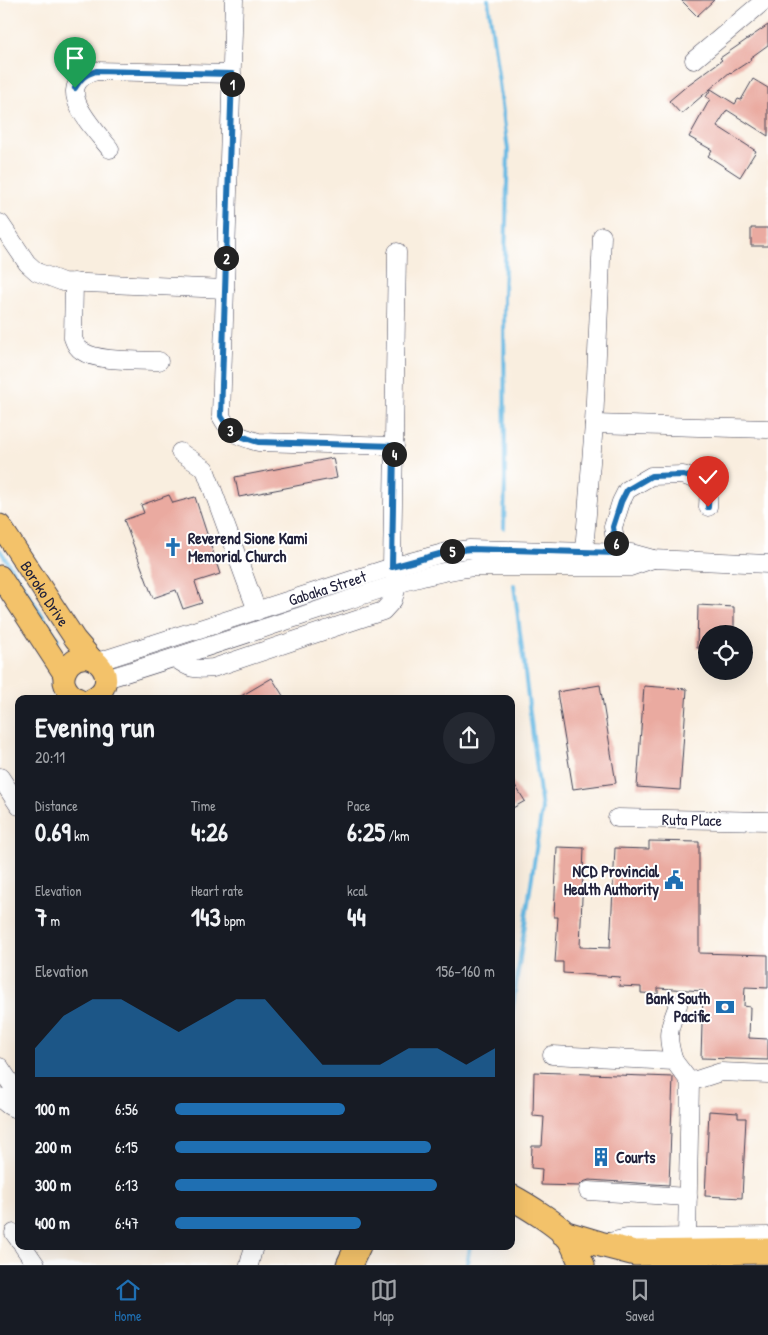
<!DOCTYPE html>
<meta charset="utf-8">
<style>
body{margin:0;font-family:"Patrick Hand",sans-serif;background:#242831;color:#f1f3f6;height:100vh;display:flex;flex-direction:column;font-size:19px;white-space:nowrap}
*{box-sizing:border-box;margin:0}
p{font-size:16px;color:#9ea1a6}
.icon{flex:none;width:28px;height:28px;fill:none;stroke:currentColor;stroke-width:2;stroke-linecap:round;stroke-linejoin:round}
.map{position:relative;flex:1;overflow:hidden}
.drawer{position:absolute;left:15px;top:695px;width:500px;height:555px;display:flex;flex-direction:column;background:#171b24;border-radius:10px;box-shadow:0 5px 20px #0002}
.drawer>*{flex:none}
.buttons{position:absolute;left:698px;top:625px;display:grid;gap:10px}
.buttons a{display:grid;place-items:center;width:55px;height:55px;border-radius:50%;background:#171b24;box-shadow:0 5px 20px #0002;font-size:25px}
.pin{position:absolute;display:grid;place-items:center;width:42px;height:42px;color:#fff;margin:-51px -21px;border-radius:50% 50% 50% 0;rotate:-45deg;box-shadow:0 0 5px #0007}
.pin .icon{rotate:45deg}
.km{position:absolute;width:25px;height:25px;margin:-12px;border-radius:50%;background:#222;color:#fff;font-size:14px;line-height:25px;text-align:center}
.round{display:grid;place-items:center;flex:none;width:52px;height:52px;border-radius:26px;background:#242831}
.overview{display:flex;align-items:center;justify-content:space-between;height:85px;padding:0 20px}
h1{font-size:28px;font-weight:700;line-height:38px}
.figures{display:grid;grid-template-columns:repeat(3,1fr);gap:8px;height:85px;padding:5px 20px}
.figures div{display:grid;align-content:center}
.figures b{font-size:25px;font-weight:700}
.figures small{font-size:14px;font-weight:400}
.figures p{font-size:14px}
.chart{height:140px;padding:10px 20px}
.chart p{display:flex;justify-content:space-between}
.chart svg{width:100%;height:90px;margin-top:5px;fill:#1f6fb2;opacity:.7}
ul{padding:0 20px;list-style:none;font-size:16px}
li{display:grid;grid-template-columns:80px 60px 1fr;align-items:center;height:38px}
li i{height:12px;border-radius:6px;background:#1f6fb2}
.tabs{display:flex;justify-content:space-around;align-items:center;height:70px;border-top:1px solid #363941;background:#171b24;font-size:14px;color:#9ea1a6}
.tabs a{display:grid;justify-items:center;gap:2px}
.tabs .active{color:#1f6fb2}
.map>svg:first-child{display:block}
.lines{fill:none;stroke-linecap:round;stroke-linejoin:round}
.stream{stroke:#67b9e3;stroke-width:4}
.building{fill:#eaaaa0}
.minor-casing{stroke:#424154;stroke-width:19}
.major-casing{stroke:#424154;stroke-width:23}
.highway-casing{stroke:#424154;stroke-width:27}
.minor{stroke:#fff;stroke-width:18}
.major{stroke:#f3c26a;stroke-width:21}
.highway{stroke:#f3c26a;stroke-width:25}
.route-casing{stroke:#fff;stroke-width:10}
.route{stroke:#1f6fb2;stroke-width:6}
.labels{text-anchor:middle;dominant-baseline:central;stroke-width:4;stroke-linejoin:round;paint-order:stroke}
.poi-label{font-size:16px;font-weight:bold;fill:#22223b;stroke:#fff;text-anchor:start}
.street-label{font-size:16px;fill:#22223b;stroke:#fff}
</style>
<div class="map">
<svg width="768" height="1265" viewBox="0 0 768 1265">
<rect width="100%" height="100%" fill="#fff"/>
<filter id="ink" filterUnits="userSpaceOnUse"><feTurbulence type="fractalNoise" baseFrequency=".02" numOctaves="2"/><feDisplacementMap in="SourceGraphic" scale="10" xChannelSelector="R" yChannelSelector="G"/><feConvolveMatrix kernelMatrix="1 2 1 2 8 2 1 2 1" color-interpolation-filters="sRGB"/></filter>
<filter id="wash" filterUnits="userSpaceOnUse"><feTurbulence type="fractalNoise" baseFrequency=".0096" numOctaves="4" result="noise"/><feDisplacementMap in="SourceGraphic" scale="20" xChannelSelector="R" yChannelSelector="G"/><feGaussianBlur stdDeviation="1.12" result="paint"/><feColorMatrix in="noise" values="0 0 0 0 0 0 0 0 0 0 0 0 0 0 0 0 0 1.4 0 .05"/><feComposite in="paint" operator="in"/></filter>
<g filter="url(#wash)">
<rect width="100%" height="100%" fill="#f9eedf"/>
<g class="lines">
<!-- stream -->
<path class="stream" d="M488 0 508 150 504 297 505 479 504 528
M0 550 58 640
M511 1018 542 809 514 585
M467 1265 470 1246"/>
</g>
<g id="blocks">
<!-- building -->
<path class="building" d="M681 0H714L697 16Z
M768 25V45L750 58 751 60 731 73 730 72 681 114 669 101 689 84 722 60 720 58Z
M753 79 768 88V136L727 110 717 126 756 151 740 177 708 156 712 150 689 137 710 99 706 97 711 89 735 104 738 99 741 100Z
M751 228H768V246H751Z
M333 458 337 478 239 497 235 477Z
M169 495 173 503 195 497 220 574 195 582 202 603 183 609 176 590 153 598 124 520 144 513 141 505Z
M698 605 734 607V634H706V648H697Z
M272 678 285 699H236Z
M600 685 616 783 573 789 557 692Z
M644 686 687 689 680 790 637 787Z
M511 779 525 801 511 809Z
M649 841 699 842V953L768 955V988L745 987 744 1006 750 1007 749 1038 768 1039V1060L701 1058 703 991 658 988V994L641 993V987L619 986 620 977 563 973V962H555L558 917H554L557 847 584 848 580 947 610 948 615 848 649 849Z
M534 1072 673 1077 669 1185 589 1180 583 1182 579 1186 541 1185 542 1169 531 1168 532 1146H542L544 1117 533 1116Z
M709 1111 738 1113V1118H746L742 1198 705 1196Z"/>
</g>
</g>
<g filter="url(#ink)">
<use href="#blocks" fill-opacity="0" stroke="#424154" stroke-width="1"/>
<g class="lines">
<!-- minor casing -->
<g class="minor-casing">
<g id="minor">
<path d="M234 0 221 416C231 435 239 436 258 442L395 446"/>
<path d="M694 60 765 0"/>
<path d="M110 149C93 127 49 85 96 71L232 74"/>
<path d="M0 223 27 263 37 272 63 282 225 289"/>
<path d="M74 282 73 338C75 344 77 348 82 351 97 362 139 360 159 361"/>
<path d="M594 424 768 429"/>
<path d="M180 452 205 469 257 611"/>
<path d="M584 552 594 424 602 236"/>
<path d="M617 553 613 527 621 502 627 490 651 476 683 475 705 483 709 488 708 507"/>
<path d="M175 658C190 669 194 670 213 668L383 611 393 600 398 583 392 567 397 252"/>
<path id="s1" d="M97 662 392 567 447 552 470 549 631 553 653 559 768 564"/>
<path d="M106 679C176 658 246 634 316 611 367 594 418 574 473 567H630L653 559"/>
<path d="M0 777 19 806"/>
<path id="s2" d="M617 818 768 821"/>
<path d="M552 1055 674 1061 690 1082 687 1237"/>
<path d="M674 1061C666 1036 668 1030 678 1005"/>
<path d="M0 1067 19 1096"/>
<path d="M690 1082 721 1072 768 1074"/>
<path d="M0 1097C4 1103 12 1109 19 1109"/>
<path d="M588 1191 688 1197"/>
<path d="M14 1233 19 1240"/>
<path d="M605 1243 627 1238 768 1236"/>
<path d="M23 1246 36 1265"/>
<path d="M249 1265 254 1246"/>
</g>
</g>
<!-- major casing -->
<g class="major-casing">
<g id="major">
<path id="s3" d="M0 525 75 639 93 660"/>
<path d="M0 576 64 674"/>
<path d="M79 699C72 696 66 690 64 682 63 675 66 669 70 664 92 642 125 683 91 699"/>
</g>
</g>
<!-- highway casing -->
<g class="highway-casing">
<path id="highway" d="M511 1197C526 1205 560 1226 570 1239 575 1247 578 1256 582 1265
M563 1233 600 1244 635 1253 768 1251
M349 1265 358 1246"/>
</g>
<!-- minor -->
<use href="#minor" class="minor"/>
<!-- major -->
<use href="#major" class="major"/>
<!-- highway -->
<use href="#highway" class="highway"/>
</g>
</g>
<g class="lines" filter="url(#ink)">
<!-- route casing -->
<g class="route-casing">
<path id="route" d="M75 88C81 78 84 75 96 71L232 74 221 416C231 434 239 436 258 442L394 446 392 567 447 552 470 549 617 553 613 527 621 502 627 490 651 476 684 475 706 483 709 488 708 507"/>
</g>
<!-- route -->
<use href="#route" class="route"/>
</g>
<!-- icons -->
<defs>
<g id="church-bare" transform="scale(1.5)"><path d="M-1.2-6h2.4v3.5h3.3v2.4h-3.3V6h-2.4V-.1h-3.3v-2.4h3.3Z" fill="#1f6fb2" stroke="#fff" stroke-width="2.5" paint-order="stroke"/></g>
<g id="civic-bare" transform="scale(1.5)"><path d="M-.6-6.5H3V-4.5H.6V-3L4-1V1h2V6H-6V1h2V-1L-.6-3ZM-1.2 2.5V6h2.4V2.5Z" fill="#1f6fb2" stroke="#fff" stroke-width="2.5" paint-order="stroke"/></g>
<g id="bank-bare" transform="scale(1.5)"><path d="M-6-4H6V4H-6ZM0-2.3a2.3 2.3 0 1 0 0 4.6a2.3 2.3 0 1 0 0-4.6Z" fill="#1f6fb2" stroke="#fff" stroke-width="2.5" paint-order="stroke"/></g>
<g id="building-bare" transform="scale(1.5)"><path d="M-4-6H4V6H1V3H-1V6H-4ZM-2.5-4.3h1.7v1.8h-1.7ZM.8-4.3h1.7v1.8H.8ZM-2.5-1h1.7V.8h-1.7ZM.8-1h1.7V.8H.8Z" fill="#1f6fb2" stroke="#fff" stroke-width="2.5" paint-order="stroke"/></g>
</defs>
<g fill-rule="evenodd">
<use href="#church-bare" x="173" y="547"/>
<use href="#civic-bare" x="674" y="880"/>
<use href="#bank-bare" x="725" y="1007"/>
<use href="#building-bare" x="601" y="1157"/>
</g>
<g class="labels">
<!-- poi labels -->
<g class="poi-label">
<text x="188" y="538">Reverend Sione Kami<tspan x="188" dy="18">Memorial Church</tspan></text>
<text x="659" y="871" text-anchor="end">NCD Provincial<tspan x="659" dy="18">Health Authority</tspan></text>
<text x="710" y="998" text-anchor="end">Bank South<tspan x="710" dy="18">Pacific</tspan></text>
<text x="616" y="1157">Courts</text>
</g>
<!-- street labels -->
<g class="street-label">
<text stroke="none"><textPath href="#s1" startOffset="242">Gabaka Street</textPath></text>
<text stroke="none"><textPath href="#s3" startOffset="82">Boroko Drive</textPath></text>
<text stroke="none"><textPath href="#s2" startOffset="75">Ruta Place</textPath></text>
</g>
</g>
</svg>
<div class="buttons">
<a><svg class="icon" aria-label="locate" viewBox="0 0 24 24"><circle cx="12" cy="12" r="6"/><path d="M12 2v4M12 18v4M2 12h4M18 12h4"/></svg></a>
</div>
<div class="pin" style="left:75px;top:88px;background:#1e9e55"><svg class="icon" aria-label="arrive" viewBox="0 0 24 24"><path d="M6 21V4h12l-3 4 3 4H6"/></svg></div>
<div class="pin" style="left:708px;top:507px;background:#d93025"><svg class="icon" aria-label="check" viewBox="0 0 24 24"><path d="M5 12l5 5 9-10"/></svg></div>
<b class="km" style="left:232px;top:84px">1</b>
<b class="km" style="left:226px;top:258px">2</b>
<b class="km" style="left:230px;top:430px">3</b>
<b class="km" style="left:394px;top:454px">4</b>
<b class="km" style="left:452px;top:551px">5</b>
<b class="km" style="left:616px;top:543px">6</b>
<section class="drawer">
<div class="overview"><div><h1>Evening run</h1><p>20:11</p></div><a class="round"><svg class="icon" aria-label="share" viewBox="0 0 24 24"><path d="M12 15V3M7 8l5-5 5 5M5 13v7h14v-7"/></svg></a></div>
<div class="figures">
<div><p>Distance</p><b>0.69<small> km</small></b></div>
<div><p>Time</p><b>4:26</b></div>
<div><p>Pace</p><b>6:25<small> /km</small></b></div>
</div>
<div class="figures">
<div><p>Elevation</p><b>7<small> m</small></b></div>
<div><p>Heart rate</p><b>143<small> bpm</small></b></div>
<div><p>kcal</p><b>44</b></div>
</div>
<div class="chart"><p><span>Elevation</span>156–160 m</p>
<svg viewBox="0 0 160 44" preserveAspectRatio="none"><path d="M0 44V30L10 14L20 6L30 6L40 14L50 22L60 14L70 6L80 6L90 22L100 38L110 38L120 38L130 30L140 30L150 38L160 30V44z"/></svg>
</div>
<ul>
<li><b>100 m</b>6:56<i style="width:53%"></i></li>
<li><b>200 m</b>6:15<i style="width:80%"></i></li>
<li><b>300 m</b>6:13<i style="width:82%"></i></li>
<li><b>400 m</b>6:47<i style="width:58%"></i></li>
</ul>
</section>
</div>
<nav class="tabs">
<a class="active"><svg class="icon" aria-label="home" viewBox="0 0 24 24"><path d="M3 11l9-7 9 7M6 9v11h12V9"/></svg>Home</a>
<a><svg class="icon" aria-label="map" viewBox="0 0 24 24"><path d="M3 6l6-2 6 2 6-2v14l-6 2-6-2-6 2zM9 4v14M15 6v14"/></svg>Map</a>
<a><svg class="icon" aria-label="saved" viewBox="0 0 24 24"><path d="M7 4h10v16l-5-4-5 4z"/></svg>Saved</a>
</nav>
